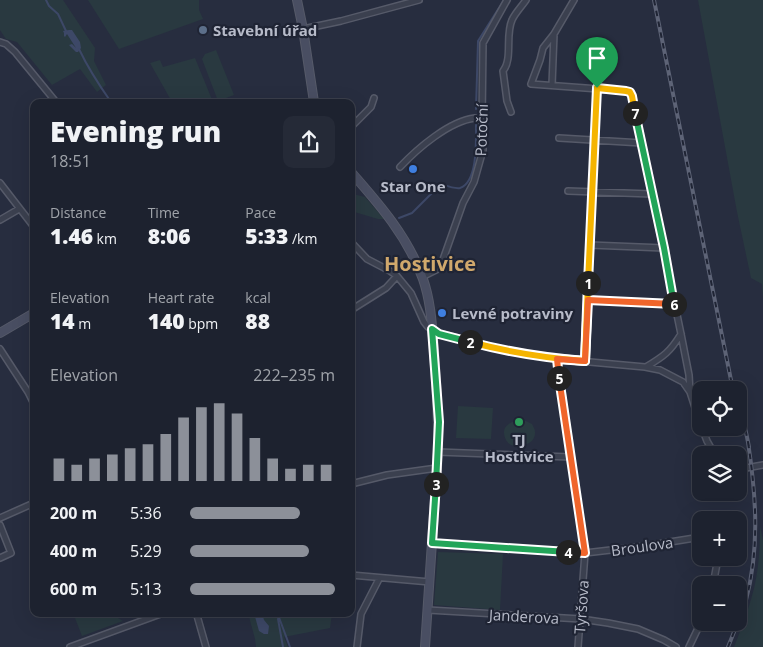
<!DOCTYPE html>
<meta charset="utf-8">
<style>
body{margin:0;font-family:"Open Sans",sans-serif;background:#252a37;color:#f1f3f6;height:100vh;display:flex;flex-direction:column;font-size:19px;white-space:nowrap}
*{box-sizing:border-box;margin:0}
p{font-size:16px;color:#a0a4aa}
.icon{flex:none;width:28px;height:28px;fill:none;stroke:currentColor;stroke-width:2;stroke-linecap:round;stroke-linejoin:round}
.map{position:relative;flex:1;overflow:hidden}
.drawer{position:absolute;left:30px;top:99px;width:325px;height:518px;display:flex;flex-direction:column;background:#1d222f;border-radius:10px;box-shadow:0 5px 20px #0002,0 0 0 1px #3b3f4b}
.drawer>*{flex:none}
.tools{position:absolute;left:692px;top:381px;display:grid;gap:10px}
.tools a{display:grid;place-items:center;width:55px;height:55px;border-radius:10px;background:#1d222f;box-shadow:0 5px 20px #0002,0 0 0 1px #3b3f4b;font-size:25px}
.pin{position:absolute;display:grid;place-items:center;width:42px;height:42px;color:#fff;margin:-51px -21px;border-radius:50% 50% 50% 0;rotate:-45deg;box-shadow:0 0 5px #0007}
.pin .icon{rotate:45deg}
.km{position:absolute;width:25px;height:25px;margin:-12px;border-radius:50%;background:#222;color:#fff;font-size:14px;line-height:25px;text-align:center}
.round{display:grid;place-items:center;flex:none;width:52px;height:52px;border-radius:10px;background:#252a37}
.headline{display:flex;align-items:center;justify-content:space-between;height:85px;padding:0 20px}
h1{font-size:28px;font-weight:800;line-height:38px}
.figures{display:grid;grid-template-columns:repeat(3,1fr);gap:8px;height:85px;padding:5px 20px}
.figures div{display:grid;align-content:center}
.figures b{font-size:21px;font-weight:800}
.figures small{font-size:14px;font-weight:400}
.figures p{font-size:14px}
.chart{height:140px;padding:10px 20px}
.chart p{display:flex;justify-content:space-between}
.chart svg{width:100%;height:90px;margin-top:5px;stroke:#8c9099;stroke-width:6}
ul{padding:0 20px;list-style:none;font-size:16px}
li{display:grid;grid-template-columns:80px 60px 1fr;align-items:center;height:38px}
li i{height:12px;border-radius:6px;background:#8c9099}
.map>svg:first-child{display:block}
.green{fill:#293940}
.water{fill:#3d4867}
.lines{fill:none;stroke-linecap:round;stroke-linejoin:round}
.stream{stroke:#3d4867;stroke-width:2}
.street-casing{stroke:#565a69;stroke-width:8}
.secondary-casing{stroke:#565a69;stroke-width:10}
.street{stroke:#3b404f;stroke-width:5}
.secondary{stroke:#494e62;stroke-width:8}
.rail-casing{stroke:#5d6376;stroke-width:4}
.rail{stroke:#1f2434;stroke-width:2;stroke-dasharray:5.5;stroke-linecap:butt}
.split-1-casing{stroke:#fff;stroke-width:10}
.split-2-casing{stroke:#fff;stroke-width:10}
.split-3-casing{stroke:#fff;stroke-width:10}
.split-4-casing{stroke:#fff;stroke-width:10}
.split-5-casing{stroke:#fff;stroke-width:10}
.split-6-casing{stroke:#fff;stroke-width:10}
.split-7-casing{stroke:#fff;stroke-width:10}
.split-8-casing{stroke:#fff;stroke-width:10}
.split-1{stroke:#f5b400;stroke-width:6}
.split-2{stroke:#f5b400;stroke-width:6}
.split-3{stroke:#22a559;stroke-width:6}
.split-4{stroke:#22a559;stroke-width:6}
.split-5{stroke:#f0652b;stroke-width:6}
.split-6{stroke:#f0652b;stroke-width:6}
.split-7{stroke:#22a559;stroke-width:6}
.split-8{stroke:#f5b400;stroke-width:6}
.service-dot{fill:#5c6f8a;stroke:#1f2434;stroke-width:2}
.shop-dot{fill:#3f7fe0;stroke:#1f2434;stroke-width:2}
.leisure-dot{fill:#2e9e5b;stroke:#1f2434;stroke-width:2}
.labels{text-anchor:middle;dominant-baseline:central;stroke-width:4.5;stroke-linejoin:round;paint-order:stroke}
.poi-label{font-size:15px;font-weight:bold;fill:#b7bbc9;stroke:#1f2434;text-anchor:start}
.street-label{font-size:15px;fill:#b7bbc9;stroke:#1f2434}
.district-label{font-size:20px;font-weight:bold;fill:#d0a86c;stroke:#1f2434}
</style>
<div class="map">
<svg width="763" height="647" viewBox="0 0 763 647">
<rect width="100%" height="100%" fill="#272d3f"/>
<!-- green -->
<path class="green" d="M0 0H63L95 48 94 61 106 85 97 92 80 69 52 85 17 42 6 39 0 30Z
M88 0H199V10L203 19 119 49Z
M698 0H763V299L762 284 751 278 737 212Z
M216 50 234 95 218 101 202 59 205 54Z
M195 58 213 102H172L150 63 160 60 163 67Z
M351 194 357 195 365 197 384 219H378L351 211Z
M458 406 493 408 491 439 456 438Z
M519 420 526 421 532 424C533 426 535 429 535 432 536 444 521 448 511 445 506 443 502 433 505 428 508 423 514 421 519 420Z
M760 526 763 540V647H734C742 627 750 606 755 584 759 565 760 546 760 526Z
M438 552 503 554 500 610 434 605Z
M73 613H117L118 618 123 621 82 636Z
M248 613H332L330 628 284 637 288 647H256L255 639Z"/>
<!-- water -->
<path class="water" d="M69 30H72L80 42 81 48 78 52H76L69 45 72 44 76 48 67 34 65 37 64 36V33L63 31Z
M254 613H262L264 620 269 626 268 634H264L259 631Z"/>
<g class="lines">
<!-- stream -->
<path class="stream" d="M46 0 49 6 58 14 66 31
M79 49C88 68 99 85 111 102
M476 109 478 41 504 0
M399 218 412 213 441 184C447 186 455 189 460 188 478 182 476 140 476 125
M277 612 290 647
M278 619 283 647"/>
<!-- street casing -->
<g class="street-casing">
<path id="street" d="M303 29 341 21 419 0
M554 34 543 48 540 60 531 84 626 91 631 94 642 143 652 194 681 334 689 375 690 392
M0 42 6 44 15 52 56 102
M552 85 554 34 574 0
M511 112 507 101 503 71C513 59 505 35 512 20 515 13 522 6 526 0
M351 127 371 107 374 98
M559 138 642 143
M400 167C417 149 449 121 475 118
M0 183 34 227
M568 191 652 194
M0 220 19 209
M351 242 367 259 390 271 397 276 411 293 424 322 428 327 439 333 496 348 557 359 645 367 660 370 683 382 690 392 701 426
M590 245 664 248
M422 277 440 268 463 203 474 182 483 150 482 121 483 43 507 0
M588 300 675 304
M351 310 386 288 397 276
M0 349 28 392 34 404
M557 359 585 553 578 647
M585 361 597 88
M646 367C664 356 670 352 681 334
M702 428 707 441 715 455
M438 452 571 457
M739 468H746L763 465
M351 484 387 475 437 468
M0 518 34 503
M0 525 11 553 0 558
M432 543 585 553 645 546 701 537
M351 575 430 582
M713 585 718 558
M428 610 581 619 608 623 638 629 664 640 676 647
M196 612 206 647
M70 647 166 612
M357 647 361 614 379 579
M689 647 701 622"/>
</g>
<!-- secondary casing -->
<g class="secondary-casing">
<path id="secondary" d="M297 0 303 29 314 102
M351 172C380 205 408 237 423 279 431 302 432 326 434 350 436 384 439 418 438 452L425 647
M0 333 34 313"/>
</g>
<!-- street -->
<use href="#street" class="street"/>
<!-- secondary -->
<use href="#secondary" class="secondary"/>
<!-- rail casing -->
<g class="rail-casing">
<path id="rail" d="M654 0 733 390
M739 398 749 447
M739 622C742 615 743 607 746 600 760 547 756 495 748 442
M728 647 738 622"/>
</g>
<!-- rail -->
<use href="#rail" class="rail"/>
</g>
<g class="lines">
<!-- split-1 casing -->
<g class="split-1-casing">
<path id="split-1" d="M588 283 597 88"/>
</g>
<!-- split-2 casing -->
<g class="split-2-casing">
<path id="split-2" d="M470 342C508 352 546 358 585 361L588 283"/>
</g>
<!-- split-3 casing -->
<g class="split-3-casing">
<path id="split-3" d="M436 484 439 422 432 329 439 334 470 342"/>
</g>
<!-- split-4 casing -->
<g class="split-4-casing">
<path id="split-4" d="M436 484 432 543 568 552"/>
</g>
<!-- split-5 casing -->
<g class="split-5-casing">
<path id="split-5" d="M559 378 585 553 568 552"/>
</g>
<!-- split-6 casing -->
<g class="split-6-casing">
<path id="split-6" d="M559 378 557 359 585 361 588 300 674 304"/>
</g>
<!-- split-7 casing -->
<g class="split-7-casing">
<path id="split-7" d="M635 113 664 248 674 304"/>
</g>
<!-- split-8 casing -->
<g class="split-8-casing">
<path id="split-8" d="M597 88 626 91 630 92 632 96 635 113"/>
</g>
<!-- split-1 -->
<use href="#split-1" class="split-1"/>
<!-- split-2 -->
<use href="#split-2" class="split-2"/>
<!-- split-3 -->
<use href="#split-3" class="split-3"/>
<!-- split-4 -->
<use href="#split-4" class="split-4"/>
<!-- split-5 -->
<use href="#split-5" class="split-5"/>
<!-- split-6 -->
<use href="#split-6" class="split-6"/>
<!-- split-7 -->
<use href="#split-7" class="split-7"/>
<!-- split-8 -->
<use href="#split-8" class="split-8"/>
</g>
<!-- markers -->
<circle class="service-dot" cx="203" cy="30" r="5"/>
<g class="shop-dot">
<circle cx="413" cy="169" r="5"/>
<circle cx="442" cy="313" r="5"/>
</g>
<circle class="leisure-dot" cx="519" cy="422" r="5"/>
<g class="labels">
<!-- poi labels -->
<g class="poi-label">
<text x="213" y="30">Stavební úřad</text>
<text x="413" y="186" text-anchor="middle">Star One</text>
<text x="452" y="313">Levné potraviny</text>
<text x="519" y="439" text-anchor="middle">TJ<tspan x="519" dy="17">Hostivice</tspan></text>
</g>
<!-- street labels -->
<g class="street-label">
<text transform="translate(481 130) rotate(-88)">Potoční</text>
<text transform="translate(642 546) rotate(-8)">Broulova</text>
<text transform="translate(581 607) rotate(-86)">Tyršova</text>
<text transform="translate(524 616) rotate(3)">Janderova</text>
</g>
<!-- district labels -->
<g class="district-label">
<text x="430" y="263">Hostivice</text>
</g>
</g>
</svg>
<div class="tools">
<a><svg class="icon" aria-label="locate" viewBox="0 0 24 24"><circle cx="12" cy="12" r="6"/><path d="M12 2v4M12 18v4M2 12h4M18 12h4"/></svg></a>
<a><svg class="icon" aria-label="layers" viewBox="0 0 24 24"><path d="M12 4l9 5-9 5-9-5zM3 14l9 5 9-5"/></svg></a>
<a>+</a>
<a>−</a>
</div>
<div class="pin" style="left:597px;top:88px;background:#1e9e55"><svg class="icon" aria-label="arrive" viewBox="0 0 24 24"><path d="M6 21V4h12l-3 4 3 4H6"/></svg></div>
<b class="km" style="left:588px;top:283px">1</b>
<b class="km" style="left:470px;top:342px">2</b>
<b class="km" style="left:436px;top:484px">3</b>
<b class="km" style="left:568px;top:552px">4</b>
<b class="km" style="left:559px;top:378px">5</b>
<b class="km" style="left:674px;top:304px">6</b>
<b class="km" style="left:635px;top:113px">7</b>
<section class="drawer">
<div class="headline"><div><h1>Evening run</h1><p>18:51</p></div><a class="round"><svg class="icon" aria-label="share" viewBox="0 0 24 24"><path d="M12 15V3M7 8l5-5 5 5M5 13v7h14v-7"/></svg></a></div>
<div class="figures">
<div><p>Distance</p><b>1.46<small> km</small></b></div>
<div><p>Time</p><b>8:06</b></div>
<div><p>Pace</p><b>5:33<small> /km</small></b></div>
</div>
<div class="figures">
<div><p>Elevation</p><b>14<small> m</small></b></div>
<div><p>Heart rate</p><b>140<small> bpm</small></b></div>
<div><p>kcal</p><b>88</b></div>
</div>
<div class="chart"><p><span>Elevation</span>222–235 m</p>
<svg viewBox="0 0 160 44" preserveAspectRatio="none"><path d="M5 44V33M15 44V36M25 44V33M35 44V31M45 44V28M55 44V26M65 44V21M75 44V13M85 44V8M95 44V6M105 44V11M115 44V23M125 44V33M135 44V38M145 44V36M155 44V36"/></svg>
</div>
<ul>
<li><b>200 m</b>5:36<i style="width:76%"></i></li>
<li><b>400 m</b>5:29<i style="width:82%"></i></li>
<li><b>600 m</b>5:13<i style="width:100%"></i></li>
</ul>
</section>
</div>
